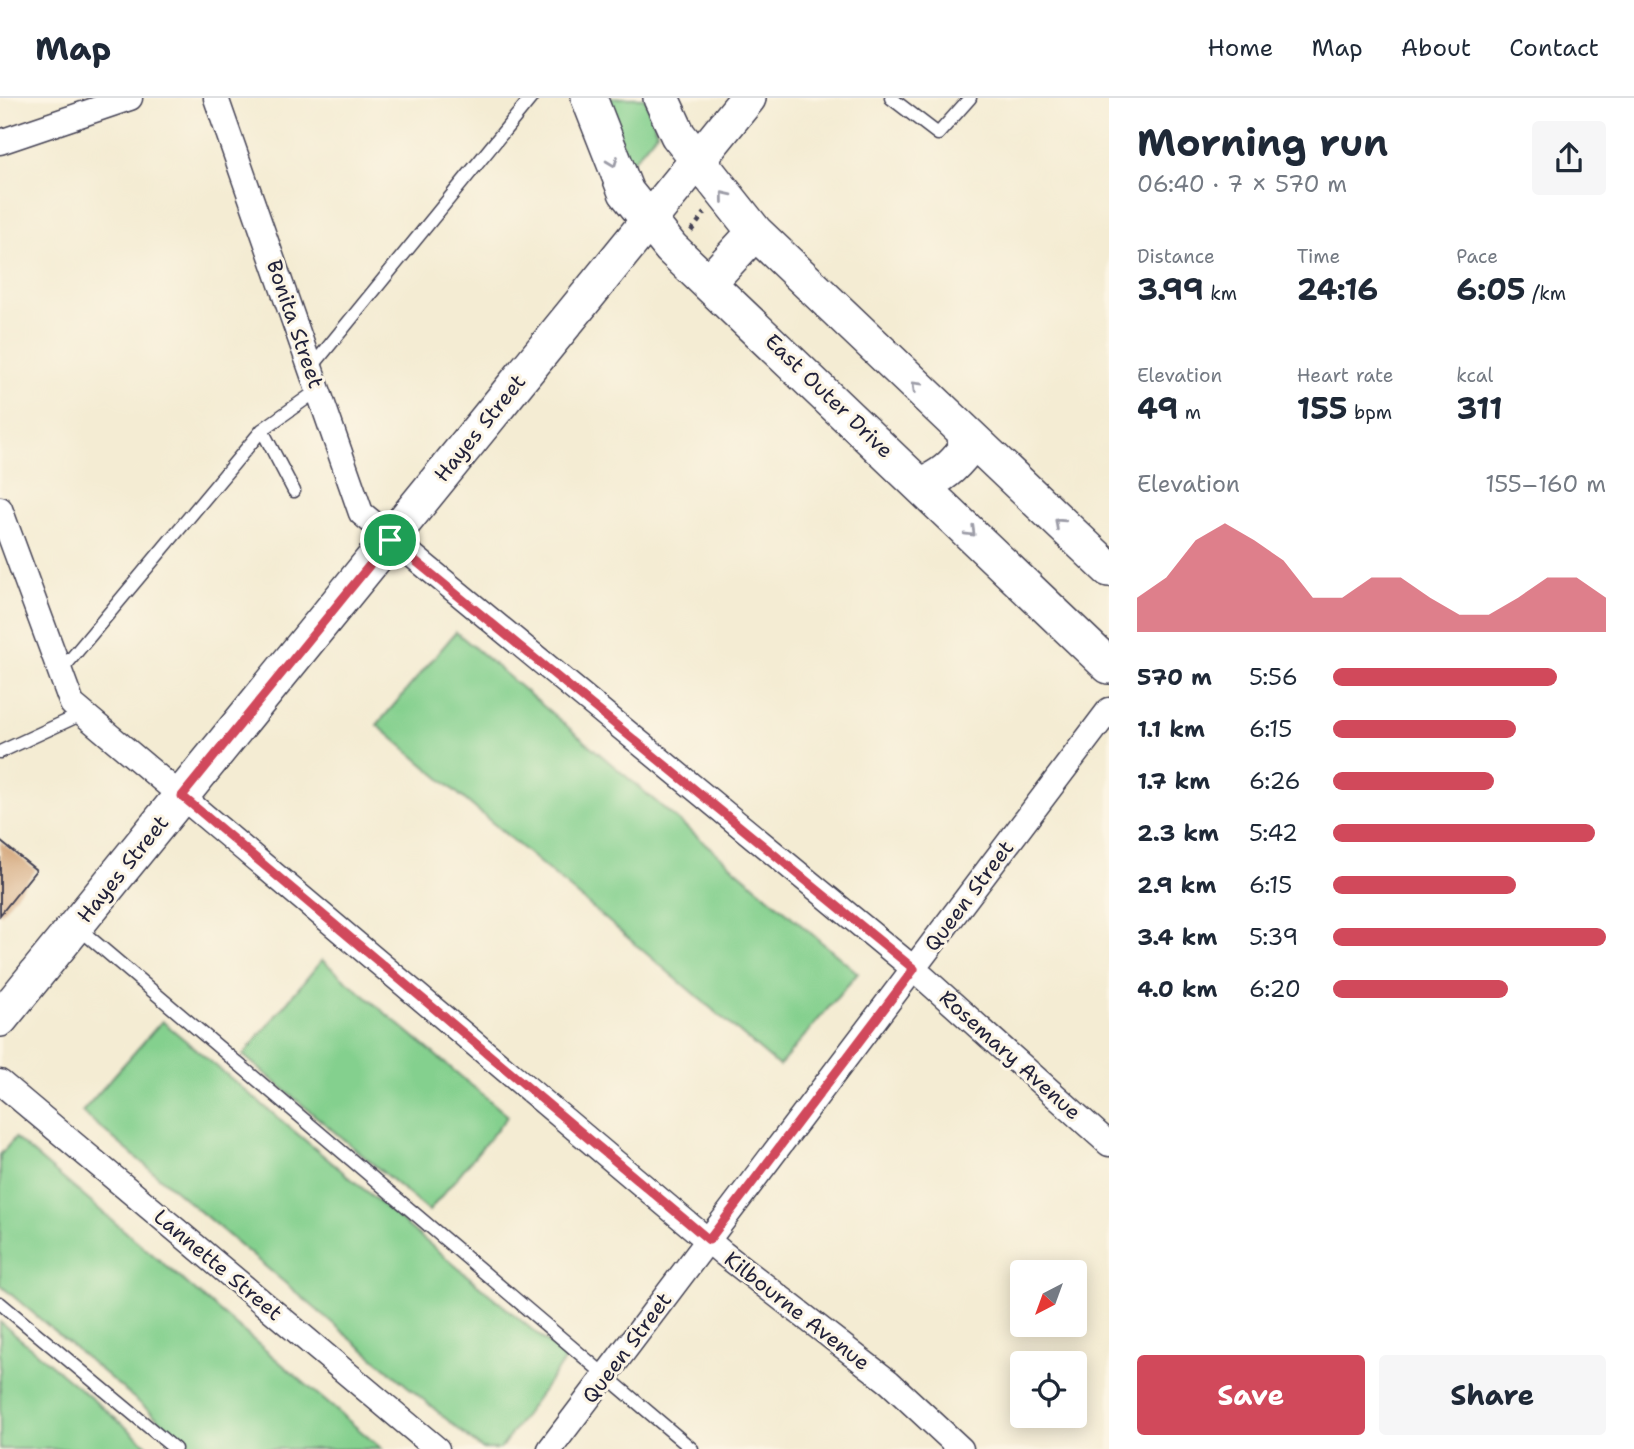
<!DOCTYPE html>
<meta charset="utf-8">
<style>
body{margin:0;font-family:"Shantell Sans",sans-serif;background:#f6f6f7;color:#1f2937;height:100vh;display:flex;flex-direction:column;font-size:26px;white-space:nowrap}
*{box-sizing:border-box;margin:0}
p{font-size:23px;color:#747a83}
.icon{flex:none;width:38px;height:38px;fill:none;stroke:currentColor;stroke-width:2;stroke-linecap:round;stroke-linejoin:round}
.map{position:relative;flex:1;overflow:hidden}
.details{display:flex;flex-direction:column;background:#fff;width:525px}
.details>*{flex:none}
.needle{width:46px;rotate:221deg}
.tools{position:absolute;left:1010px;top:1162px;display:grid;gap:14px}
.tools a{display:grid;place-items:center;width:77px;height:77px;border-radius:7px;background:#fff;box-shadow:0 4px 18px #0003;font-size:35px}
.pin{position:absolute;display:grid;place-items:center;width:60px;height:60px;color:#fff;margin:-30px;border:4px solid #fff;border-radius:50%;box-shadow:0 2px 7px #0007}
.round{display:grid;place-items:center;flex:none;width:74px;height:74px;border-radius:7px;background:#f6f6f7}
.summary{display:flex;align-items:center;justify-content:space-between;height:119px;padding:0 28px}
h1{font-size:38px;font-weight:700;line-height:52px}
.metrics{display:grid;grid-template-columns:repeat(3,1fr);gap:10px;height:119px;padding:7px 28px}
.metrics div{display:grid;align-content:center}
.metrics b{font-size:30px;font-weight:700}
.metrics small{font-size:19px;font-weight:400}
.metrics p{font-size:19px}
.chart{height:196px;padding:14px 28px}
.chart p{display:flex;justify-content:space-between}
.chart svg{width:100%;height:126px;margin-top:7px;fill:#d1495b;opacity:.7}
.cta{display:flex;gap:14px;margin-top:auto;padding:14px 28px}
.cta a{flex:1;height:80px;border-radius:7px;background:#d1495b;color:#fff;font-size:28px;font-weight:700;line-height:80px;text-align:center}
.cta a+a{background:#f6f6f7;color:#1f2937}
ul{padding:0 28px;list-style:none;font-size:23px}
li{display:grid;grid-template-columns:112px 84px 1fr;align-items:center;height:52px}
li i{height:18px;border-radius:9px;background:#d1495b}
header{display:flex;align-items:center;gap:42px;box-sizing:border-box;height:98px;padding:0 35px;background:#fff;border-bottom:2px solid #e0e1e3}
header strong{font-size:33px}
nav{display:flex;gap:38px;margin-inline-start:auto;font-size:24px}
main{display:flex;flex:1;min-height:0}
.map>svg:first-child{display:block}
.green{fill:#84d08e;stroke:#537964;stroke-width:2}
.building{fill:#d1a377}
.lines{fill:none;stroke-linecap:round;stroke-linejoin:round}
.lane-casing{stroke:#424052;stroke-width:15}
.street-casing{stroke:#424052;stroke-width:27}
.secondary-casing{stroke:#424052;stroke-width:38}
.path{stroke:#424052;stroke-width:4.5;stroke-dasharray:5 5;stroke-linecap:butt}
.lane{stroke:#fff;stroke-width:12}
.street{stroke:#fff;stroke-width:24}
.secondary{stroke:#fff;stroke-width:35}
.oneway{stroke:#9c9ca7}
.route-casing{stroke:#fff;stroke-width:14}
.route{stroke:#d1495b;stroke-width:9}
.labels{text-anchor:middle;dominant-baseline:central;stroke-width:6;stroke-linejoin:round;paint-order:stroke}
.street-label{font-size:21px;fill:#22223b;stroke:#fcf5e5}
</style>
<header>
<strong>Map</strong>
<nav><a>Home</a><a>Map</a><a>About</a><a>Contact</a></nav>
</header>
<main>
<div class="map">
<svg width="1109" height="1351" viewBox="0 0 1109 1351">
<rect width="100%" height="100%" fill="#fcf5e5"/>
<filter id="ink" filterUnits="userSpaceOnUse"><feTurbulence type="fractalNoise" baseFrequency=".0143" numOctaves="2"/><feDisplacementMap in="SourceGraphic" scale="14" xChannelSelector="R" yChannelSelector="G"/><feConvolveMatrix kernelMatrix="1 2 1 2 8 2 1 2 1" color-interpolation-filters="sRGB"/></filter>
<filter id="wash" filterUnits="userSpaceOnUse"><feTurbulence type="fractalNoise" baseFrequency=".00686" numOctaves="4" result="noise"/><feDisplacementMap in="SourceGraphic" scale="28" xChannelSelector="R" yChannelSelector="G"/><feGaussianBlur stdDeviation="1.57" result="paint"/><feColorMatrix in="noise" values="0 0 0 0 0 0 0 0 0 0 0 0 0 0 0 0 0 1.4 0 .05"/><feComposite in="paint" operator="in"/></filter>
<g filter="url(#wash)">
<rect width="100%" height="100%" fill="#f4ecd3"/>
<!-- green -->
<path class="green" d="M605 0H645L657 34 630 67Z
M456 534 858 875 779 968 377 627Z
M322 862 508 1018 429 1113 243 957Z
M162 923 566 1260 500 1351H482L82 1014Z
M15 1040 382 1351H194L0 1187V1057Z
M0 1224 152 1351H0Z"/>
<g id="blocks">
<!-- building -->
<path class="building" d="M0 743 36 772 0 817Z"/>
</g>
</g>
<g filter="url(#ink)">
<use href="#blocks" fill-opacity="0" stroke="#424052" stroke-width="2"/>
<g class="lines">
<!-- lane casing -->
<g class="lane-casing">
<path id="lane" d="M891 0 938 36 970 0
M311 270 531 0
M262 332 294 393
M60 574 262 332 318 292
M0 654 84 615
M76 828 692 1351
M0 1205 175 1351"/>
</g>
<!-- street casing -->
<g class="street-casing">
<path id="street" d="M216 0 361 415 914 871 1109 1046
M0 44 130 0
M0 411 72 606 724 1156 889 1284 961 1351
M0 984 437 1351
M550 1351 1109 612"/>
</g>
<!-- secondary casing -->
<g class="secondary-casing">
<path id="secondary" d="M589 0 626 94 671 150 1109 568
M661 0 678 37 755 134 1109 471
M710 183 755 134
M922 387C942 378 952 370 966 352L965 336
M0 921 748 0"/>
</g>
<!-- path -->
<path class="path" d="M691 133 705 115"/>
<!-- lane -->
<use href="#lane" class="lane"/>
<!-- street -->
<use href="#street" class="street"/>
<!-- secondary -->
<use href="#secondary" class="secondary"/>
</g>
<!-- one-way arrows -->
<defs><path id="oneway-chevron" d="M-2-3.5L2.5 0L-2 3.5" fill="none" stroke-width="1.6" stroke-linecap="round" stroke-linejoin="round" transform="scale(1.75)"/></defs>
<g class="oneway">
<use href="#oneway-chevron" transform="translate(613 64) rotate(69)"/>
<use href="#oneway-chevron" transform="translate(725 98) rotate(-129)"/>
<use href="#oneway-chevron" transform="translate(916 288) rotate(-136)"/>
<use href="#oneway-chevron" transform="translate(1059 425) rotate(-137)"/>
<use href="#oneway-chevron" transform="translate(971 434) rotate(44)"/>
</g>
</g>
<g class="lines" filter="url(#ink)">
<!-- route casing -->
<g class="route-casing">
<path id="route" d="M390 442 914 871 709 1142 182 698Z"/>
</g>
<!-- route -->
<use href="#route" class="route"/>
</g>
<g class="labels">
<!-- street labels -->
<g class="street-label">
<text transform="translate(295 226) rotate(71)">Bonita Street</text>
<text transform="translate(829 298) rotate(44)">East Outer Drive</text>
<text transform="translate(480 330) rotate(-51)">Hayes Street</text>
<text transform="translate(123 771) rotate(-51)">Hayes Street</text>
<text transform="translate(969 798) rotate(-53)">Queen Street</text>
<text transform="translate(1010 957) rotate(42)">Rosemary Avenue</text>
<text transform="translate(218 1167) rotate(40)">Lannette Street</text>
<text transform="translate(797 1213) rotate(38)">Kilbourne Avenue</text>
<text transform="translate(627 1250) rotate(-53)">Queen Street</text>
</g>
</g>
</svg>
<div class="tools">
<a><svg class="needle" viewBox="-14 -14 28 28"><path d="M0-13l5 13h-10z" fill="#e53935"/><path d="M0 13l5-13h-10z" fill="#747a83"/></svg></a>
<a><svg class="icon" aria-label="locate" viewBox="0 0 24 24"><circle cx="12" cy="12" r="6"/><path d="M12 2v4M12 18v4M2 12h4M18 12h4"/></svg></a>
</div>
<div class="pin" style="left:390px;top:442px;background:#1e9e55"><svg class="icon" aria-label="arrive" viewBox="0 0 24 24"><path d="M6 21V4h12l-3 4 3 4H6"/></svg></div>
</div>
<section class="details">
<div class="summary"><div><h1>Morning run</h1><p>06:40 · 7 × 570 m</p></div><a class="round"><svg class="icon" aria-label="share" viewBox="0 0 24 24"><path d="M12 15V3M7 8l5-5 5 5M5 13v7h14v-7"/></svg></a></div>
<div class="metrics">
<div><p>Distance</p><b>3.99<small> km</small></b></div>
<div><p>Time</p><b>24:16</b></div>
<div><p>Pace</p><b>6:05<small> /km</small></b></div>
</div>
<div class="metrics">
<div><p>Elevation</p><b>49<small> m</small></b></div>
<div><p>Heart rate</p><b>155<small> bpm</small></b></div>
<div><p>kcal</p><b>311</b></div>
</div>
<div class="chart"><p><span>Elevation</span>155–160 m</p>
<svg viewBox="0 0 160 44" preserveAspectRatio="none"><path d="M0 44V32L10 25L20 12L30 6L40 12L50 19L60 32L70 32L80 25L90 25L100 32L110 38L120 38L130 32L140 25L150 25L160 32V44z"/></svg>
</div>
<ul>
<li><b>570 m</b>5:56<i style="width:82%"></i></li>
<li><b>1.1 km</b>6:15<i style="width:67%"></i></li>
<li><b>1.7 km</b>6:26<i style="width:59%"></i></li>
<li><b>2.3 km</b>5:42<i style="width:96%"></i></li>
<li><b>2.9 km</b>6:15<i style="width:67%"></i></li>
<li><b>3.4 km</b>5:39<i style="width:100%"></i></li>
<li><b>4.0 km</b>6:20<i style="width:64%"></i></li>
</ul>
<div class="cta"><a>Save</a><a>Share</a></div>
</section>
</main>
